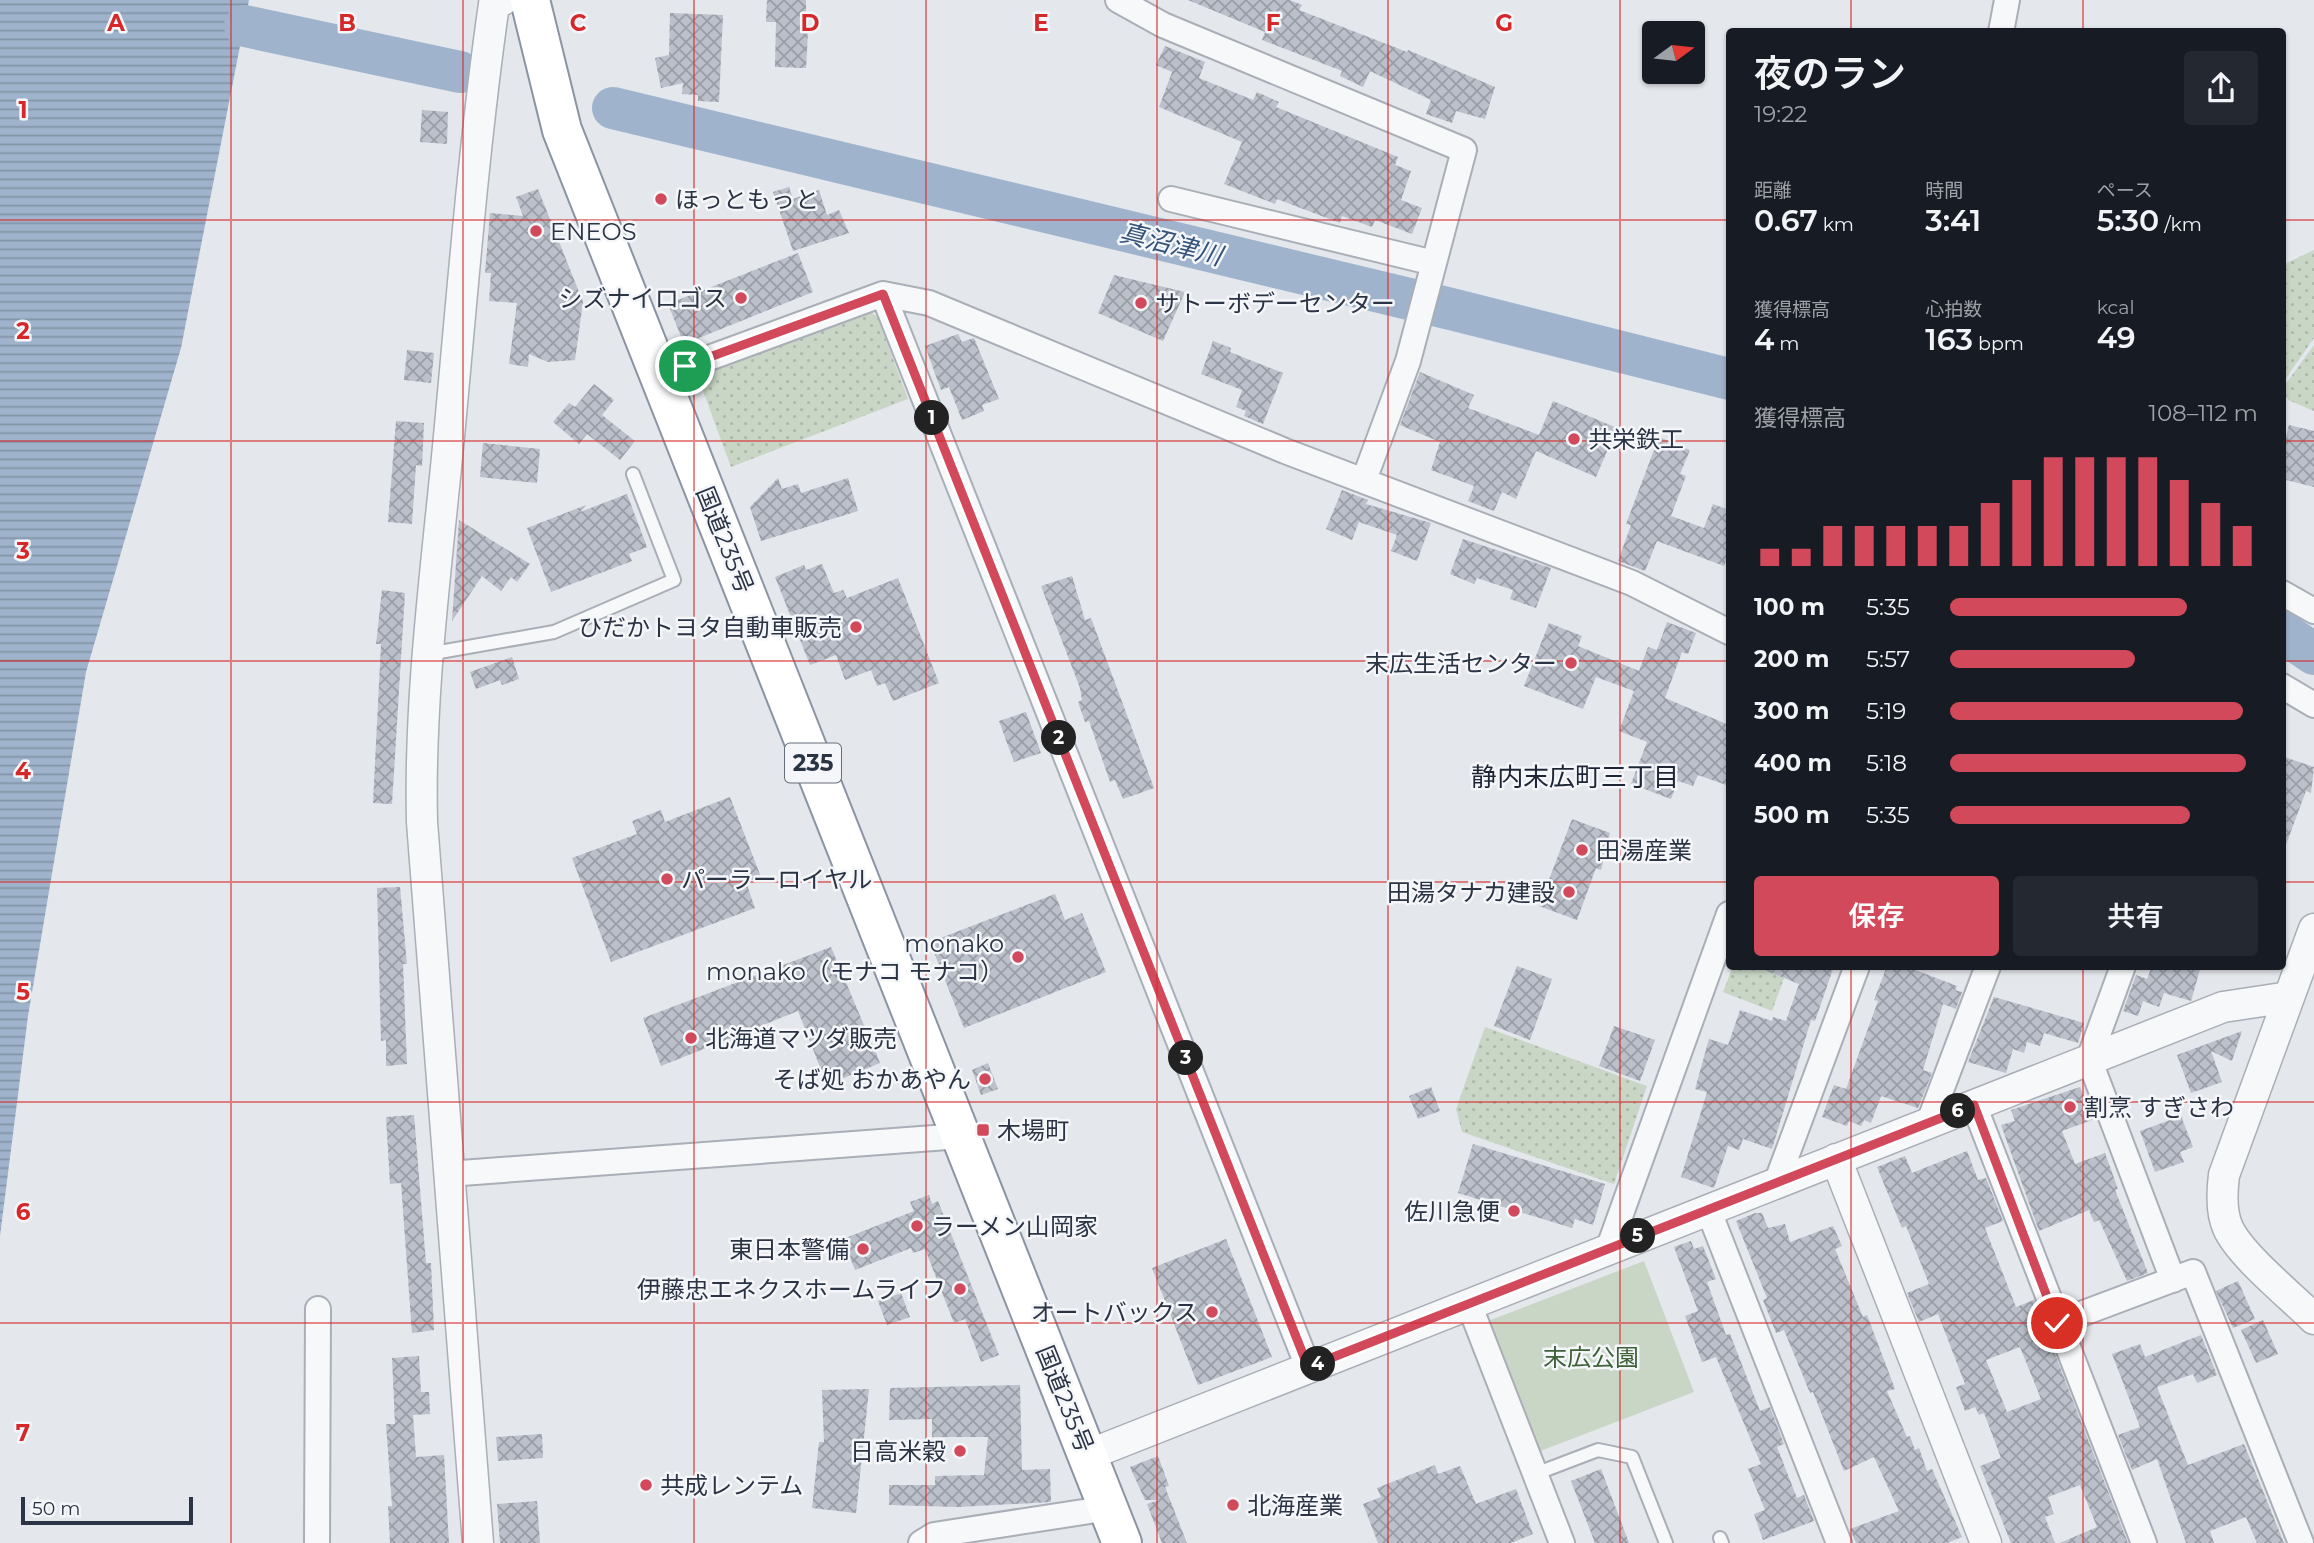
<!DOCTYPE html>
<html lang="ja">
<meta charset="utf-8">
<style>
body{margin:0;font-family:Montserrat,"Noto Sans JP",sans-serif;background:#242831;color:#f1f3f6;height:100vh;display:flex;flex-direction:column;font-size:26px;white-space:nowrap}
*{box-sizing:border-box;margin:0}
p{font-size:23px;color:#9ea1a6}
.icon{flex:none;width:38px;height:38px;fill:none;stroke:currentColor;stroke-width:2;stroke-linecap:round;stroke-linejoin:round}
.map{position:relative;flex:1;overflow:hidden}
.drawer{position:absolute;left:1726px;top:28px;width:560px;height:942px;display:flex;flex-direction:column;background:#171b24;border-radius:7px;box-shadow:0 2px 5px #0004}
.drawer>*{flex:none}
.needle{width:46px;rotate:75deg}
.buttons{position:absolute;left:1642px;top:21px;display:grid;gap:14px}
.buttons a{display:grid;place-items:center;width:63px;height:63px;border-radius:7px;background:#171b24;box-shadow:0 2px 5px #0004;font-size:35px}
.scale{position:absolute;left:21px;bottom:18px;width:172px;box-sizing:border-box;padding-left:7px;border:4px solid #2b3445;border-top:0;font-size:19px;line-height:24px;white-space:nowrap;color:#2b3445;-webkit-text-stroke:5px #f4f6f9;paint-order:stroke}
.pin{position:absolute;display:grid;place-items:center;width:60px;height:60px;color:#fff;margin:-30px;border:4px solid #fff;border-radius:50%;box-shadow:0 2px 7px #0007}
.km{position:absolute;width:35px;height:35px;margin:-18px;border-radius:50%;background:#222;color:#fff;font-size:19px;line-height:35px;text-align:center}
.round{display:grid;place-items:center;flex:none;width:74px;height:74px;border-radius:7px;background:#242831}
.head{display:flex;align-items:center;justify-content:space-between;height:119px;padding:0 28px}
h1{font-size:38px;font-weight:600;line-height:52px}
.stats{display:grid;grid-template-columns:repeat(3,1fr);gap:10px;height:119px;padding:7px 28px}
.stats div{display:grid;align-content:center}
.stats b{font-size:30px;font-weight:600}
.stats small{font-size:19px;font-weight:400}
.stats p{font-size:19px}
.chart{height:196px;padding:14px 28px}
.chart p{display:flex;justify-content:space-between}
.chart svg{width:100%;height:126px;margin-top:7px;stroke:#d1495b;stroke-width:6}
.action{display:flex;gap:14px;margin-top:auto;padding:14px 28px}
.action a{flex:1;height:80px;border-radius:7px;background:#d1495b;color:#fff;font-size:28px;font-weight:600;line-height:80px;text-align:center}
.action a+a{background:#242831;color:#f1f3f6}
ul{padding:0 28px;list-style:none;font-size:23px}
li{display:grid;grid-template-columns:112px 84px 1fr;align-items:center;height:52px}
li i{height:18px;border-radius:9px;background:#d1495b}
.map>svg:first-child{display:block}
.grass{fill:url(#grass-dots)}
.green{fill:#c9d6c5}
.water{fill:url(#water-rules)}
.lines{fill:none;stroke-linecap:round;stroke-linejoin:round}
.river{stroke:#9fb4cc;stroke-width:42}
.building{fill:url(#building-cross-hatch);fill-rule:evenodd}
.service-casing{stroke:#a9aeb7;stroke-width:16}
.minor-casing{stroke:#a9aeb7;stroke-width:28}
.tertiary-casing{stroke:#a9aeb7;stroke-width:33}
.trunk-casing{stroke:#8b94a3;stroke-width:42}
.service{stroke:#f7f8fa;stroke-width:12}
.minor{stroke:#f7f8fa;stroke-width:24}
.tertiary{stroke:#f7f8fa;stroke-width:30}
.trunk{stroke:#fff;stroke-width:38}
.route-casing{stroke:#fff;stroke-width:14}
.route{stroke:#d1495b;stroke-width:9}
.grid{fill:none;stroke:#d62828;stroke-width:2;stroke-opacity:0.55}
.poi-dot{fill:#d1495b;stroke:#f4f6f9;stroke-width:2.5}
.labels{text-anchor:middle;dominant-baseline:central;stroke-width:5;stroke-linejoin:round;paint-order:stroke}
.shield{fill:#f4f6f9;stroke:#676e7b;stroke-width:2}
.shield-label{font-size:23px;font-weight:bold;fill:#2b3445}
.poi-label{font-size:24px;fill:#2b3445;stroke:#f4f6f9;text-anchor:start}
.street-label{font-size:24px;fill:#2b3445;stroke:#f4f6f9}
.park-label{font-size:24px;fill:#3f6138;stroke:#f4f6f9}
.water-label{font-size:26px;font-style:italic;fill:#34527a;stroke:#f4f6f9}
.neighbourhood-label{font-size:26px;fill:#1d2536;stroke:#f4f6f9}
.grid-label{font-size:23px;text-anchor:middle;font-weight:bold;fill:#d62828;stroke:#f4f6f9;stroke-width:5;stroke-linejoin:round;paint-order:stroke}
</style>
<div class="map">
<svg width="2314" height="1543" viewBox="0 0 2314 1543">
<defs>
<pattern id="grass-dots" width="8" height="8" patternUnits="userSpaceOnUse" patternTransform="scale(1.75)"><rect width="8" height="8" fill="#c9d6c5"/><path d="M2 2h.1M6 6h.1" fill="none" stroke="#adb8ab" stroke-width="1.8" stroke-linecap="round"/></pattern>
<pattern id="water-rules" width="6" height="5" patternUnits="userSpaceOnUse" patternTransform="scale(1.75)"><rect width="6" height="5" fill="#9fb4cc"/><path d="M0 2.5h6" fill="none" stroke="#8293a7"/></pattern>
<pattern id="building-cross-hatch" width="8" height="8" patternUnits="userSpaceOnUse" patternTransform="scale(1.75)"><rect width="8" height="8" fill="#bbc0ca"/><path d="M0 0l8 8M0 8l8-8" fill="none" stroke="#989da6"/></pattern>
</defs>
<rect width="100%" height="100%" fill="#e4e7ec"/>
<!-- grass -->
<path class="grass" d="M2314 250V338L2282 384V265Z
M864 309 877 316 908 399 731 467 696 372Z
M2314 345V411L2288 400 2282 389Z
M1733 966H1776L1787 970 1772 1011 1723 992Z
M1485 1027 1647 1086 1614 1184 1462 1132 1456 1109Z"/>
<!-- green -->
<path class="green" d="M1644 1261 1694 1392 1538 1452 1488 1321Z"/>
<!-- water -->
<path class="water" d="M0 0H249L181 348 86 672 28 1016 0 1236Z"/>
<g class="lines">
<!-- river -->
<path class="river" d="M245 26 460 72
M613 108 1455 310 1729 379
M2282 632 2314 654"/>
</g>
<!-- building -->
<path class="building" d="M767 0H806V14H809L806 68 775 67 776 22H766Z
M1188 0H1290L1302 5 1299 10 1407 52 1408 50 1495 87 1485 119 1456 111 1452 123 1426 114 1431 100 1370 71 1363 87 1340 76 1342 71 1262 40 1265 32Z
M670 13 723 15 719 102 698 101V95L682 94 683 83 661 88 655 58 669 55Z
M1165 46 1205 62 1199 78 1253 100 1257 92 1279 102 1276 107 1398 157 1395 165 1411 171 1401 200 1422 208 1412 234 1375 220 1372 227 1342 216 1340 223 1277 199 1275 204 1224 184 1242 142 1159 107 1172 72 1156 65Z
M422 110 448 112 447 144 420 142Z
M789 187 793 199 819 190 827 215 839 210 849 233 793 251 773 192Z
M538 189 583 302 575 360 548 362 529 354 528 367 509 364 517 303 489 301 491 273H485L490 213 523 216 516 197Z
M798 253 813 292 684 344 668 304Z
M1114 275 1185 292 1163 341 1098 313Z
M958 334 962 342 974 338 999 399 982 405 984 411 962 420 949 387 941 390 925 346Z
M1213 341 1231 348 1230 352 1283 373 1263 424 1244 416 1246 411 1236 407 1242 390 1201 374Z
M407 350 434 353 431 383 404 380Z
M1420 372 1474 395 1468 408 1539 435 1553 401 1617 428 1596 477 1536 451 1516 499 1502 492 1494 511 1468 501 1474 486 1431 470 1440 442 1400 425Z
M594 384 614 400 602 415 635 441 620 460 587 434 579 444 553 422 569 403 575 407Z
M396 421 424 423 422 466 416 465 412 524 388 522Z
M2289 425 2314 431V487L2282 479V451Z
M1659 437 1690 450 1680 474 1686 476 1671 516 1704 528 1713 504 1729 510V553L1724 566 1657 541 1645 571 1618 561 1631 525 1626 524Z
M483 443 540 449 537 483 480 477Z
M778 478 782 489 798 484 801 493 848 478 858 511 761 541 750 507Z
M1342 490 1368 500 1366 504 1431 523 1417 561 1391 551 1397 535 1359 522 1352 540 1326 529Z
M627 494 647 547 629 554 632 561 551 592 527 528 586 505 580 512Z
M459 520 530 564 517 582 511 577 501 591 482 576 452 621Z
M1463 539 1551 568 1536 608 1510 599 1513 590 1477 578 1474 584 1450 574Z
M822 564 834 593 843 590 847 598 898 578 939 683 893 701 885 683 877 686 871 670 845 680 836 655 810 665 775 577 804 565 806 570Z
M1072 576 1085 620 1091 618 1154 788 1123 799 1115 780 1110 782 1089 721 1085 722 1078 702 1082 700 1080 688 1041 586Z
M382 590 405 593 392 804 373 803 381 644H376Z
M1667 622 1696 633 1688 654 1682 652 1665 698 1729 725V786L1698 775 1693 786 1678 781 1671 799 1631 784 1647 742 1619 731 1634 691 1596 677 1583 709 1524 686 1549 623 1582 636 1578 646 1639 671 1648 647 1657 650Z
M512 657 519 679 502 685 500 680 476 689 470 672Z
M1026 712 1041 753 1014 762 999 721Z
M2282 756 2314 767 2311 793 2306 791 2284 850Z
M730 797 761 877 746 882 755 908 611 962 572 858 637 834 632 821 661 810 665 822Z
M1572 819 1610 833 1601 870 1596 868 1577 920 1539 906Z
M400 887 407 964H403L407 1064 386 1066V1040L381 1041 377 888Z
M1055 894 1065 920 1082 913 1106 972 964 1028 930 942Z
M831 947 880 1063 827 1085 798 1011 661 1066 643 1018Z
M1517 966 1552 979 1530 1040 1494 1026Z
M1755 966H1834L1815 1021 1811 1020 1772 1149 1743 1139 1739 1150 1728 1146 1714 1188 1681 1177 1707 1092 1695 1089 1709 1039 1728 1045 1740 1010 1772 1021 1773 1017 1786 1021 1799 984Z
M1887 966H1905L1957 986 1955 990 1962 992 1956 1009 1943 1004 1923 1070 1932 1073 1918 1108 1881 1096 1871 1123 1864 1120 1861 1126 1849 1121 1847 1126 1822 1117 1834 1085 1846 1089 1878 1001 1874 1000Z
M2152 966H2201L2191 1001 2164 993 2159 1007 2143 1001 2138 1016 2123 1011 2136 975 2147 979Z
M1994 997 2084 1023 2078 1043 2044 1033 2040 1046 2027 1042 2024 1053 2013 1049 2006 1073 1968 1062Z
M1614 1026 1655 1040 1640 1081 1599 1066Z
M2242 1031 2232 1061 2211 1051 2222 1082 2191 1093 2177 1055Z
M988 1063 998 1089 981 1095 972 1070Z
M1431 1087 1440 1111 1418 1119 1409 1096Z
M2080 1087 2092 1120 2062 1131 2075 1164 2105 1153 2118 1189 2115 1190 2148 1273 2127 1281 2099 1220 2094 1222 2089 1210 2039 1231 2001 1125 2015 1121 2011 1110Z
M414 1115 426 1263H431L434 1330 412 1333 401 1183 390 1184 386 1117Z
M2181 1116 2193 1147 2180 1152 2184 1162 2155 1172 2140 1131Z
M1473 1144 1605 1184 1593 1225 1575 1219 1572 1228 1458 1193Z
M1967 1151 1978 1180 1986 1178 2003 1221 1985 1228 2016 1307 2034 1300 2128 1543H2060L2097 1527 2080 1485 2048 1497 2054 1514 2045 1517 2055 1543H2011L1980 1466 2001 1458 1984 1413 1979 1415 1975 1407 1965 1411 1956 1387 1965 1384 1938 1314 1919 1322 1907 1293 1929 1284 1906 1226 1902 1228 1877 1167 1905 1156 1912 1173ZM2020 1347 2041 1399 2007 1412 1986 1360Z
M929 1195 932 1204 938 1201 999 1355 981 1362 965 1319 954 1323 925 1249 913 1253 911 1248 855 1270 843 1239 914 1211 910 1202Z
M1755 1213H1762L1768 1228 1785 1224 1790 1242 1833 1226 1842 1246 1835 1249 1863 1317 1867 1315 1895 1389 1887 1391 1907 1437 1910 1436 1915 1450 1919 1448 1927 1471 1932 1469 1962 1537 1947 1543H1856L1850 1529 1899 1511 1874 1457 1844 1471 1813 1392 1810 1393 1784 1330 1776 1333 1763 1300 1767 1298 1736 1221Z
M1226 1239 1272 1357 1198 1385 1152 1268Z
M1691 1241 1694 1249 1703 1246 1716 1279 1707 1282 1726 1335 1730 1334 1760 1411 1770 1407 1784 1444 1777 1447 1797 1498 1804 1495 1814 1521 1763 1540 1754 1514 1765 1510 1748 1469 1761 1464 1716 1357 1702 1362 1685 1316 1698 1311 1674 1247Z
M2238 1281 2255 1319 2233 1328 2216 1291Z
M901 1293 910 1317 887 1325 878 1301Z
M2263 1320 2278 1354 2256 1363 2241 1330Z
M2201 1335 2217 1375 2197 1383 2193 1374 2157 1387 2188 1465 2244 1444 2284 1543H2257L2246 1517 2210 1531 2214 1543H2186L2157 1459 2132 1470 2118 1435 2140 1427 2112 1354 2140 1344 2145 1357Z
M419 1356 421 1392H429L430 1414 413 1415 416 1457 444 1455 449 1543H390L388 1506H392L386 1424H395L392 1358Z
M1020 1385 1022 1470 1050 1469 1051 1502 958 1507 889 1505V1485H935V1476L984 1475 988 1437H932V1419L889 1420 890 1388Z
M869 1389 856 1513 812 1508 819 1442H824L822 1390Z
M542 1434 543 1458 498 1461 496 1437Z
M1158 1456 1169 1486 1165 1487 1187 1543H1162L1147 1504 1159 1500H1145L1130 1467Z
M1435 1465 1438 1474 1460 1466 1476 1504 1516 1489 1533 1534 1511 1543H1378L1363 1504 1381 1497 1377 1488Z
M1601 1469 1629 1543H1595L1571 1481Z
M537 1501 540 1543H500L497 1504Z"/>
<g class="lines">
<!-- service casing -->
<g class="service-casing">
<path id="service" d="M428 654 554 632 674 580 633 474
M1535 1474 1598 1450 1632 1457 1666 1543
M1720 1538 1722 1543"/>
</g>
<!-- minor casing -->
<g class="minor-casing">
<path id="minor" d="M1118 0 1163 25 1464 150 1408 361 1364 480
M2001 32 2007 0
M1171 199 1434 263
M883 294 1308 1367
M660 376 883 294 929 303 1285 451 1632 583 1729 632
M2282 593 2314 611
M2282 686 2314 705
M2123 966 2089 1059 2173 1280
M1974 1105 2144 1543
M1929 1122 1988 966
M448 1174 961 1136
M1777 1181 1857 966
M1708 1209 1839 1543
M1609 1247 1729 914
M1469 1304 1562 1543
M2057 1323 2193 1272 2301 1543
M317 1543 318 1309
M921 1543 934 1535 1109 1508"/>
</g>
<!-- tertiary casing -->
<g class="tertiary-casing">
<path id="tertiary" d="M2314 929 2224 1175C2222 1191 2221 1213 2228 1228 2240 1255 2292 1297 2314 1319
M1836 1159 1986 1543
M1088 1455 2223 1007 2289 997
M478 1543 422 822C419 697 436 571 448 447 462 299 473 151 494 4L503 0"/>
</g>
<!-- trunk casing -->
<g class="trunk-casing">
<path id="trunk" d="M530 0 562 130 1122 1543"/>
</g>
<!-- service -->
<use href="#service" class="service"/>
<!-- minor -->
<use href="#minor" class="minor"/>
<!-- tertiary -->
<use href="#tertiary" class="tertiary"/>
<!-- trunk -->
<use href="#trunk" class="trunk"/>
</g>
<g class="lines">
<!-- route casing -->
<g class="route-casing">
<path id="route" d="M685 366 883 294 1308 1367 1974 1105 2057 1323"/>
</g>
<!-- route -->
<use href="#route" class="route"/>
</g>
<!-- grid -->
<path class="grid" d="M231 0V1543M463 0V1543M694 0V1543M926 0V1543M1157 0V1543M1388 0V1543M1620 0V1543M1851 0V32M2083 0V32M0 220H1729M2282 220H2314M0 441H1729M2282 441H2314M0 661H1729M2282 661H2314M0 882H1729M2282 882H2314M1851 966V1543M2083 966V1543M0 1102H2314M0 1323H2314"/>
<!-- markers -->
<g class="poi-dot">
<circle cx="661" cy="199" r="7"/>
<circle cx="536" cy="231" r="7"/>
<circle cx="741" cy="298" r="7"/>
<circle cx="1141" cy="303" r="7"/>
<circle cx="1574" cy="439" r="7"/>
<circle cx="856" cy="627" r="7"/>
<circle cx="1571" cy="663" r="7"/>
<circle cx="1582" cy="850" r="7"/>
<circle cx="667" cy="879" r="7"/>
<circle cx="1569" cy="892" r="7"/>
<circle cx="1018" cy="957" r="7"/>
<circle cx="691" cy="1038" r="7"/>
<circle cx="985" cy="1079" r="7"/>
<circle cx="2070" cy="1107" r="7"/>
<rect x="976" y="1123" width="14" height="14" rx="3.5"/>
<circle cx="1514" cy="1211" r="7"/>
<circle cx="917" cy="1226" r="7"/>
<circle cx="863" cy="1249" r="7"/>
<circle cx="960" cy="1289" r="7"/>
<circle cx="1212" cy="1312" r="7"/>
<circle cx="960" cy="1451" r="7"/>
<circle cx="646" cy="1485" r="7"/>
<circle cx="1233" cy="1505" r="7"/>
</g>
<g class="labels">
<!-- shield labels -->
<rect class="shield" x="785" y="743.5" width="56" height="39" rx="5"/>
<g class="shield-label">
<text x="813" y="763">235</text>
</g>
<!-- poi labels -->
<g class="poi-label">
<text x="675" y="199">ほっともっと</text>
<text x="550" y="231">ENEOS</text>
<text x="727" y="298" text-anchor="end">シズナイロゴス</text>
<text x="1155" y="303">サトーボデーセンター</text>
<text x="1588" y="439">共栄鉄工</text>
<text x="842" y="627" text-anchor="end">ひだかトヨタ自動車販売</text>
<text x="1557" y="663" text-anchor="end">末広生活センター</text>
<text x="1596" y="850">田湯産業</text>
<text x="681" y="879">パーラーロイヤル</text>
<text x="1555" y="892" text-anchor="end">田湯タナカ建設</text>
<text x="1004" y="943" text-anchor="end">monako<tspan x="1004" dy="28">monako（モナコ モナコ）</tspan></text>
<text x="705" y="1038">北海道マツダ販売</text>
<text x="971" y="1079" text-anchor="end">そば処 おかあやん</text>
<text x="2084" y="1107">割烹 すぎさわ</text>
<text x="997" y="1130">木場町</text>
<text x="1500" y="1211" text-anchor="end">佐川急便</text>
<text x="931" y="1226">ラーメン山岡家</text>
<text x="849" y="1249" text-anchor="end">東日本警備</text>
<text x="946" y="1289" text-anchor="end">伊藤忠エネクスホームライフ</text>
<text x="1198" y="1312" text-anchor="end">オートバックス</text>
<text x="946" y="1451" text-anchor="end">日高米穀</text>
<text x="660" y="1485">共成レンテム</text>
<text x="1247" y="1505">北海産業</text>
</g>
<!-- street labels -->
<g class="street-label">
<text transform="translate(725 540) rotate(68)">国道235号</text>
<text transform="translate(1065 1399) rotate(68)">国道235号</text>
</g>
<!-- park labels -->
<g class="park-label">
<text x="1591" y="1357">末広公園</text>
</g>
<!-- water labels -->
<g class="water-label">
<text transform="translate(1171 244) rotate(14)">真沼津川</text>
</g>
<!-- neighbourhood labels -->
<g class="neighbourhood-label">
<text x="1575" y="777">静内末広町三丁目</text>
</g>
</g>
<g class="grid-label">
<text x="116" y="31">A</text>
<text x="347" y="31">B</text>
<text x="578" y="31">C</text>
<text x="810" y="31">D</text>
<text x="1041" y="31">E</text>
<text x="1273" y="31">F</text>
<text x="1504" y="31">G</text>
<text x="23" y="118">1</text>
<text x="23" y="339">2</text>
<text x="23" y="559">3</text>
<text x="23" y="779">4</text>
<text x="23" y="1000">5</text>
<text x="23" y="1220">6</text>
<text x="23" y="1441">7</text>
</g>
</svg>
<div class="buttons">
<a><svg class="needle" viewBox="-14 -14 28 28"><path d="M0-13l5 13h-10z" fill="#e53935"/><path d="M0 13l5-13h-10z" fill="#9ea1a6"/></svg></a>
</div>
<div class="scale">50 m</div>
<div class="pin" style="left:685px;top:366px;background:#1e9e55"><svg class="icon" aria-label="arrive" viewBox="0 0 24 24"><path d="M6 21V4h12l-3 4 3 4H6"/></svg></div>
<div class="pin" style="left:2057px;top:1323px;background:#d93025"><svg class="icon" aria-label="check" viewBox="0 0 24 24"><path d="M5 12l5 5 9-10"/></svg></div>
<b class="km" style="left:932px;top:418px">1</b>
<b class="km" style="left:1059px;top:738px">2</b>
<b class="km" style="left:1186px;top:1058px">3</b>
<b class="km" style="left:1318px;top:1364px">4</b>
<b class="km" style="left:1638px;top:1236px">5</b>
<b class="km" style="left:1958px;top:1111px">6</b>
<section class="drawer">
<div class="head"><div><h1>夜のラン</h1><p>19:22</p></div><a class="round"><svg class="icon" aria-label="share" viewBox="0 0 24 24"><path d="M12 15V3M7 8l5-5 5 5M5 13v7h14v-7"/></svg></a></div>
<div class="stats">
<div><p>距離</p><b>0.67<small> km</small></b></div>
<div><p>時間</p><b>3:41</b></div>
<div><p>ペース</p><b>5:30<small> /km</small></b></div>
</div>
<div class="stats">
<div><p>獲得標高</p><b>4<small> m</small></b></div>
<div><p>心拍数</p><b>163<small> bpm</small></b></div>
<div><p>kcal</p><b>49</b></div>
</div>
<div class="chart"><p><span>獲得標高</span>108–112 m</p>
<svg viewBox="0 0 160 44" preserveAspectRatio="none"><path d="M5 44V38M15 44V38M25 44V30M35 44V30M45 44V30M55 44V30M65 44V30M75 44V22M85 44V14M95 44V6M105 44V6M115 44V6M125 44V6M135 44V14M145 44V22M155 44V30"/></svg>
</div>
<ul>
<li><b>100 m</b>5:35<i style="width:77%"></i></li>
<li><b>200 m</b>5:57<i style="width:60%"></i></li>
<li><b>300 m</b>5:19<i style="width:95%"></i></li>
<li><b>400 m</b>5:18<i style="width:96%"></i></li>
<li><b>500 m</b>5:35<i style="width:78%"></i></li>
</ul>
<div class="action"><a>保存</a><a>共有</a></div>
</section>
</div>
